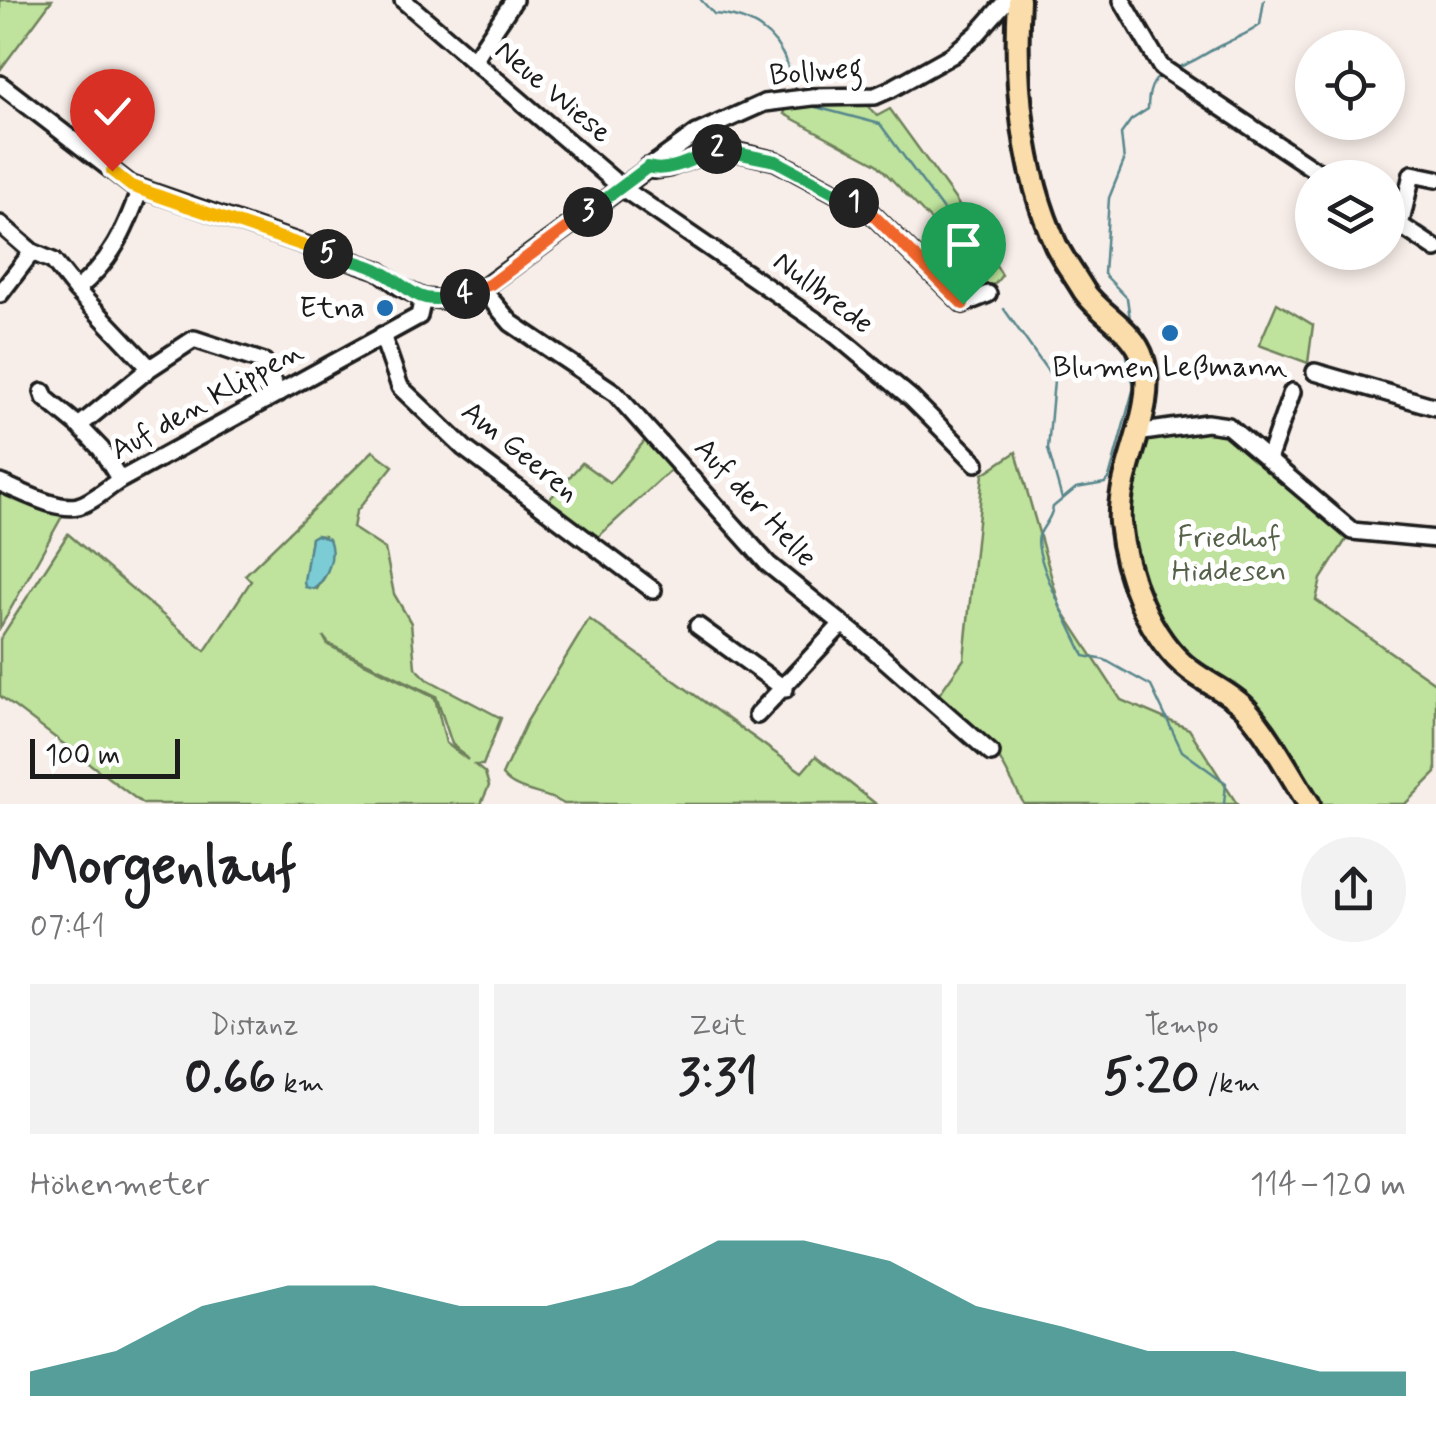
<!DOCTYPE html>
<html lang="de">
<meta charset="utf-8">
<style>
body{margin:0;font-family:Mynerve,sans-serif;background:#f2f2f2;color:#202124;height:100vh;display:flex;flex-direction:column;font-size:38px;white-space:nowrap}
*{box-sizing:border-box;margin:0}
p{font-size:32px;color:#757577}
.icon{flex:none;width:55px;height:55px;fill:none;stroke:currentColor;stroke-width:2;stroke-linecap:round;stroke-linejoin:round}
.map{position:relative;height:804px;overflow:hidden}
.side{display:flex;flex-direction:column;background:#fff;flex:1}
.side>*{flex:none}
.controls{position:absolute;left:1295px;top:30px;display:grid;gap:20px}
.controls a{display:grid;place-items:center;width:110px;height:110px;border-radius:50%;background:#fff;box-shadow:0 5px 15px #0003;font-size:50px}
.scale{position:absolute;left:30px;bottom:25px;width:150px;box-sizing:border-box;padding-left:10px;border:5px solid #1c1c1c;border-top:0;font-size:28px;line-height:35px;white-space:nowrap;color:#1c1c1c;-webkit-text-stroke:8px #fff;paint-order:stroke}
.pin{position:absolute;display:grid;place-items:center;width:85px;height:85px;color:#fff;margin:-102px -42px;border-radius:50% 50% 50% 0;rotate:-45deg;box-shadow:0 0 10px #0007}
.pin .icon{rotate:45deg}
.km{position:absolute;width:50px;height:50px;margin:-25px;border-radius:50%;background:#222;color:#fff;font-size:28px;line-height:50px;text-align:center}
.round{display:grid;place-items:center;flex:none;width:105px;height:105px;border-radius:52px;background:#f2f2f2}
.overview{display:flex;align-items:center;justify-content:space-between;height:170px;padding:0 30px}
h1{font-size:55px;font-weight:800;line-height:75px}
.stats{display:grid;grid-template-columns:repeat(3,1fr);gap:15px;height:170px;padding:10px 30px}
.stats div{display:grid;align-content:center;border-radius:0px;background:#f2f2f2;text-align:center}
.stats b{font-size:50px;font-weight:800}
.stats small{font-size:28px;font-weight:400}
.stats p{font-size:28px}
.chart{height:280px;padding:20px 30px}
.chart p{display:flex;justify-content:space-between}
.chart svg{width:100%;height:180px;margin-top:10px;fill:#0f766e;opacity:.7}
.map>svg:first-child{display:block}
.green{fill:#bfe39d;stroke:#6e805c;stroke-width:2.5;fill-rule:evenodd}
.water{fill:#7cccd6;stroke:#56868c;stroke-width:2.5}
.lines{fill:none;stroke-linecap:round;stroke-linejoin:round}
.stream{stroke:#56868c;stroke-width:2.5}
.minor-casing{stroke:#1c1c1c;stroke-width:22}
.major-casing{stroke:#1c1c1c;stroke-width:28}
.minor{stroke:#fff;stroke-width:15}
.major{stroke:#faddab;stroke-width:20}
.split-1-casing{stroke:#fff;stroke-width:20}
.split-2-casing{stroke:#fff;stroke-width:20}
.split-3-casing{stroke:#fff;stroke-width:20}
.split-4-casing{stroke:#fff;stroke-width:20}
.split-5-casing{stroke:#fff;stroke-width:20}
.split-6-casing{stroke:#fff;stroke-width:20}
.split-7-casing{stroke:#fff;stroke-width:20}
.split-1{stroke:#f0652b;stroke-width:12}
.split-2{stroke:#22a559;stroke-width:12}
.split-3{stroke:#22a559;stroke-width:12}
.split-4{stroke:#f0652b;stroke-width:12}
.split-5{stroke:#22a559;stroke-width:12}
.split-6{stroke:#f5b400;stroke-width:12}
.split-7{stroke:#f5b400;stroke-width:12}
.poi-dot{fill:#1f6fb2;stroke:#fff;stroke-width:4}
.labels{text-anchor:middle;dominant-baseline:central;stroke-width:10;stroke-linejoin:round;paint-order:stroke}
.street-label{font-size:30px;fill:#1c1c1c;stroke:#fff}
.poi-label{font-size:30px;fill:#1c1c1c;stroke:#fff;text-anchor:end}
.park-label{font-size:30px;fill:#556249;stroke:#fff}
</style>
<div class="map">
<svg width="1436" height="804" viewBox="0 0 1436 804">
<rect width="100%" height="100%" fill="#f8eee9"/>
<filter id="ink" filterUnits="userSpaceOnUse"><feTurbulence type="fractalNoise" baseFrequency=".01" numOctaves="2"/><feDisplacementMap in="SourceGraphic" scale="20" xChannelSelector="R" yChannelSelector="G"/><feConvolveMatrix kernelMatrix="1 2 1 2 8 2 1 2 1" color-interpolation-filters="sRGB"/></filter>
<g filter="url(#ink)">
<!-- green -->
<path class="green" d="M0 0H52L0 70Z
M865 103 877 116 890 109 955 199 1002 275 995 284 959 294 942 274 940 230 877 164 784 114 788 104Z
M1277 303 1313 325 1308 363 1259 345Z
M1207 426 1229 431 1349 535 1321 579 1316 600 1436 684V773L1405 804H1315L1246 704 1191 664 1165 636 1126 541 1125 497 1141 439Z
M647 438 674 467 598 537 548 501 582 463 610 483Z
M373 451 393 466 356 512 353 528 385 549 394 594 411 623 415 667 427 679 501 718 483 765H475L485 773 489 786 481 804H143L0 696V639L68 534 205 651 251 581 245 575ZM316 535 324 536 327 573 317 589 305 581 311 538ZM323 636 329 644 436 696 452 744 468 760 446 743 435 698 328 645Z
M1016 452 1060 607 1121 700 1189 729 1237 804H1024L995 750 937 697 964 659 983 474Z
M0 492 65 511 0 628Z
M589 619 802 772 816 756 876 804H564C544 791 517 794 502 775L527 721Z"/>
<!-- water -->
<path class="water" d="M316 535 329 539C336 556 328 577 314 589L305 587 304 581 311 538Z"/>
<g class="lines">
<!-- stream -->
<path class="stream" d="M701 0 714 14C742 16 768 27 782 53 789 65 790 80 797 91
M1173 69C1193 64 1206 52 1224 44 1237 37 1248 34 1260 25L1264 0
M808 105 880 124 987 270
M1004 309 1054 380 1048 449 1062 499
M1131 326 1127 298 1104 274 1109 198 1124 161 1121 134 1131 120 1148 109C1148 96 1150 81 1162 75
M1124 342 1134 387 1109 478 1105 483 1076 488 1053 507C1051 520 1043 525 1039 536 1032 557 1074 632 1084 656L1105 660 1151 686 1182 751 1226 783 1224 804"/>
<!-- minor casing -->
<g class="minor-casing">
<path id="minor" d="M403 0 621 187 831 331 911 398 976 463
M1122 0 1161 67 1327 178
M473 61 514 0
M0 84 131 185 378 270 400 287 423 298 445 300 482 289 697 133 764 103 812 97 875 96 891 89 952 55 977 34 1007 0
M648 167 653 170 668 168 720 148 776 161 869 211 963 304 988 294
M1388 217 1436 249
M0 224 32 252 53 261 76 290C111 262 125 231 140 189
M1400 226 1412 174 1436 179
M482 289 511 323 615 393 768 564 866 643 991 753
M76 290 150 368
M0 294 32 252
M382 335 400 387 464 448 653 590
M1315 372 1436 407
M43 392 45 398 79 426
M1136 433 1207 423 1228 426 1352 531 1436 539
M1269 457 1292 392
M120 480 101 449 79 426 150 368 194 339 264 362 278 394
M0 483C21 491 56 511 78 506 93 502 107 488 120 480L419 316 423 298
M698 626 785 689
M757 715 841 625"/>
</g>
<!-- major casing -->
<g class="major-casing">
<path id="major" d="M1019 0C1014 81 1022 171 1056 245 1064 261 1075 276 1084 291 1100 315 1134 329 1143 359 1159 408 1116 470 1120 523 1125 573 1149 639 1190 670 1208 684 1231 693 1246 709 1271 737 1289 773 1309 804"/>
</g>
<!-- minor -->
<use href="#minor" class="minor"/>
<!-- major -->
<use href="#major" class="major"/>
</g>
</g>
<g class="lines" filter="url(#ink)">
<!-- split-1 casing -->
<g class="split-1-casing">
<path id="split-1" d="M854 203 869 211 963 304"/>
</g>
<!-- split-2 casing -->
<g class="split-2-casing">
<path id="split-2" d="M717 149 776 161 854 203"/>
</g>
<!-- split-3 casing -->
<g class="split-3-casing">
<path id="split-3" d="M588 212 648 167C669 174 697 157 717 149"/>
</g>
<!-- split-4 casing -->
<g class="split-4-casing">
<path id="split-4" d="M465 294 491 284 588 212"/>
</g>
<!-- split-5 casing -->
<g class="split-5-casing">
<path id="split-5" d="M328 254C344 259 361 262 376 269 415 288 413 309 465 294"/>
</g>
<!-- split-6 casing -->
<g class="split-6-casing">
<path id="split-6" d="M187 206 328 254"/>
</g>
<!-- split-7 casing -->
<g class="split-7-casing">
<path id="split-7" d="M112 171 131 186 187 206"/>
</g>
<!-- split-1 -->
<use href="#split-1" class="split-1"/>
<!-- split-2 -->
<use href="#split-2" class="split-2"/>
<!-- split-3 -->
<use href="#split-3" class="split-3"/>
<!-- split-4 -->
<use href="#split-4" class="split-4"/>
<!-- split-5 -->
<use href="#split-5" class="split-5"/>
<!-- split-6 -->
<use href="#split-6" class="split-6"/>
<!-- split-7 -->
<use href="#split-7" class="split-7"/>
</g>
<!-- markers -->
<g class="poi-dot">
<circle cx="385" cy="308" r="10"/>
<circle cx="1170" cy="333" r="10"/>
</g>
<g class="labels">
<!-- street labels -->
<g class="street-label">
<text transform="translate(816 72) rotate(-5)">Bollweg</text>
<text transform="translate(553 92) rotate(40)">Neue Wiese</text>
<text transform="translate(823 293) rotate(37)">Nullbrede</text>
<text transform="translate(207 401) rotate(-29)">Auf den Klippen</text>
<text transform="translate(520 452) rotate(39)">Am Geeren</text>
<text transform="translate(755 503) rotate(47)">Auf der Helle</text>
</g>
<!-- poi labels -->
<g class="poi-label">
<text x="365" y="308">Etna</text>
<text x="1170" y="367" text-anchor="middle">Blumen Leßmann</text>
</g>
<!-- park labels -->
<g class="park-label">
<text x="1229" y="537">Friedhof<tspan x="1229" dy="34">Hiddesen</tspan></text>
</g>
</g>
</svg>
<div class="controls">
<a><svg class="icon" aria-label="locate" viewBox="0 0 24 24"><circle cx="12" cy="12" r="6"/><path d="M12 2v4M12 18v4M2 12h4M18 12h4"/></svg></a>
<a><svg class="icon" aria-label="layers" viewBox="0 0 24 24"><path d="M12 4l9 5-9 5-9-5zM3 14l9 5 9-5"/></svg></a>
</div>
<div class="scale">100 m</div>
<div class="pin" style="left:963px;top:304px;background:#1e9e55"><svg class="icon" aria-label="arrive" viewBox="0 0 24 24"><path d="M6 21V4h12l-3 4 3 4H6"/></svg></div>
<div class="pin" style="left:112px;top:171px;background:#d93025"><svg class="icon" aria-label="check" viewBox="0 0 24 24"><path d="M5 12l5 5 9-10"/></svg></div>
<b class="km" style="left:854px;top:203px">1</b>
<b class="km" style="left:717px;top:149px">2</b>
<b class="km" style="left:588px;top:212px">3</b>
<b class="km" style="left:465px;top:294px">4</b>
<b class="km" style="left:328px;top:254px">5</b>
</div>
<section class="side">
<div class="overview"><div><h1>Morgenlauf</h1><p>07:41</p></div><a class="round"><svg class="icon" aria-label="share" viewBox="0 0 24 24"><path d="M12 15V3M7 8l5-5 5 5M5 13v7h14v-7"/></svg></a></div>
<div class="stats">
<div><p>Distanz</p><b>0.66<small> km</small></b></div>
<div><p>Zeit</p><b>3:31</b></div>
<div><p>Tempo</p><b>5:20<small> /km</small></b></div>
</div>
<div class="chart"><p><span>Höhenmeter</span>114–120 m</p>
<svg viewBox="0 0 160 44" preserveAspectRatio="none"><path d="M0 44V38L10 33L20 22L30 17L40 17L50 22L60 22L70 17L80 6L90 6L100 11L110 22L120 27L130 33L140 33L150 38L160 38V44z"/></svg>
</div>
</section>
